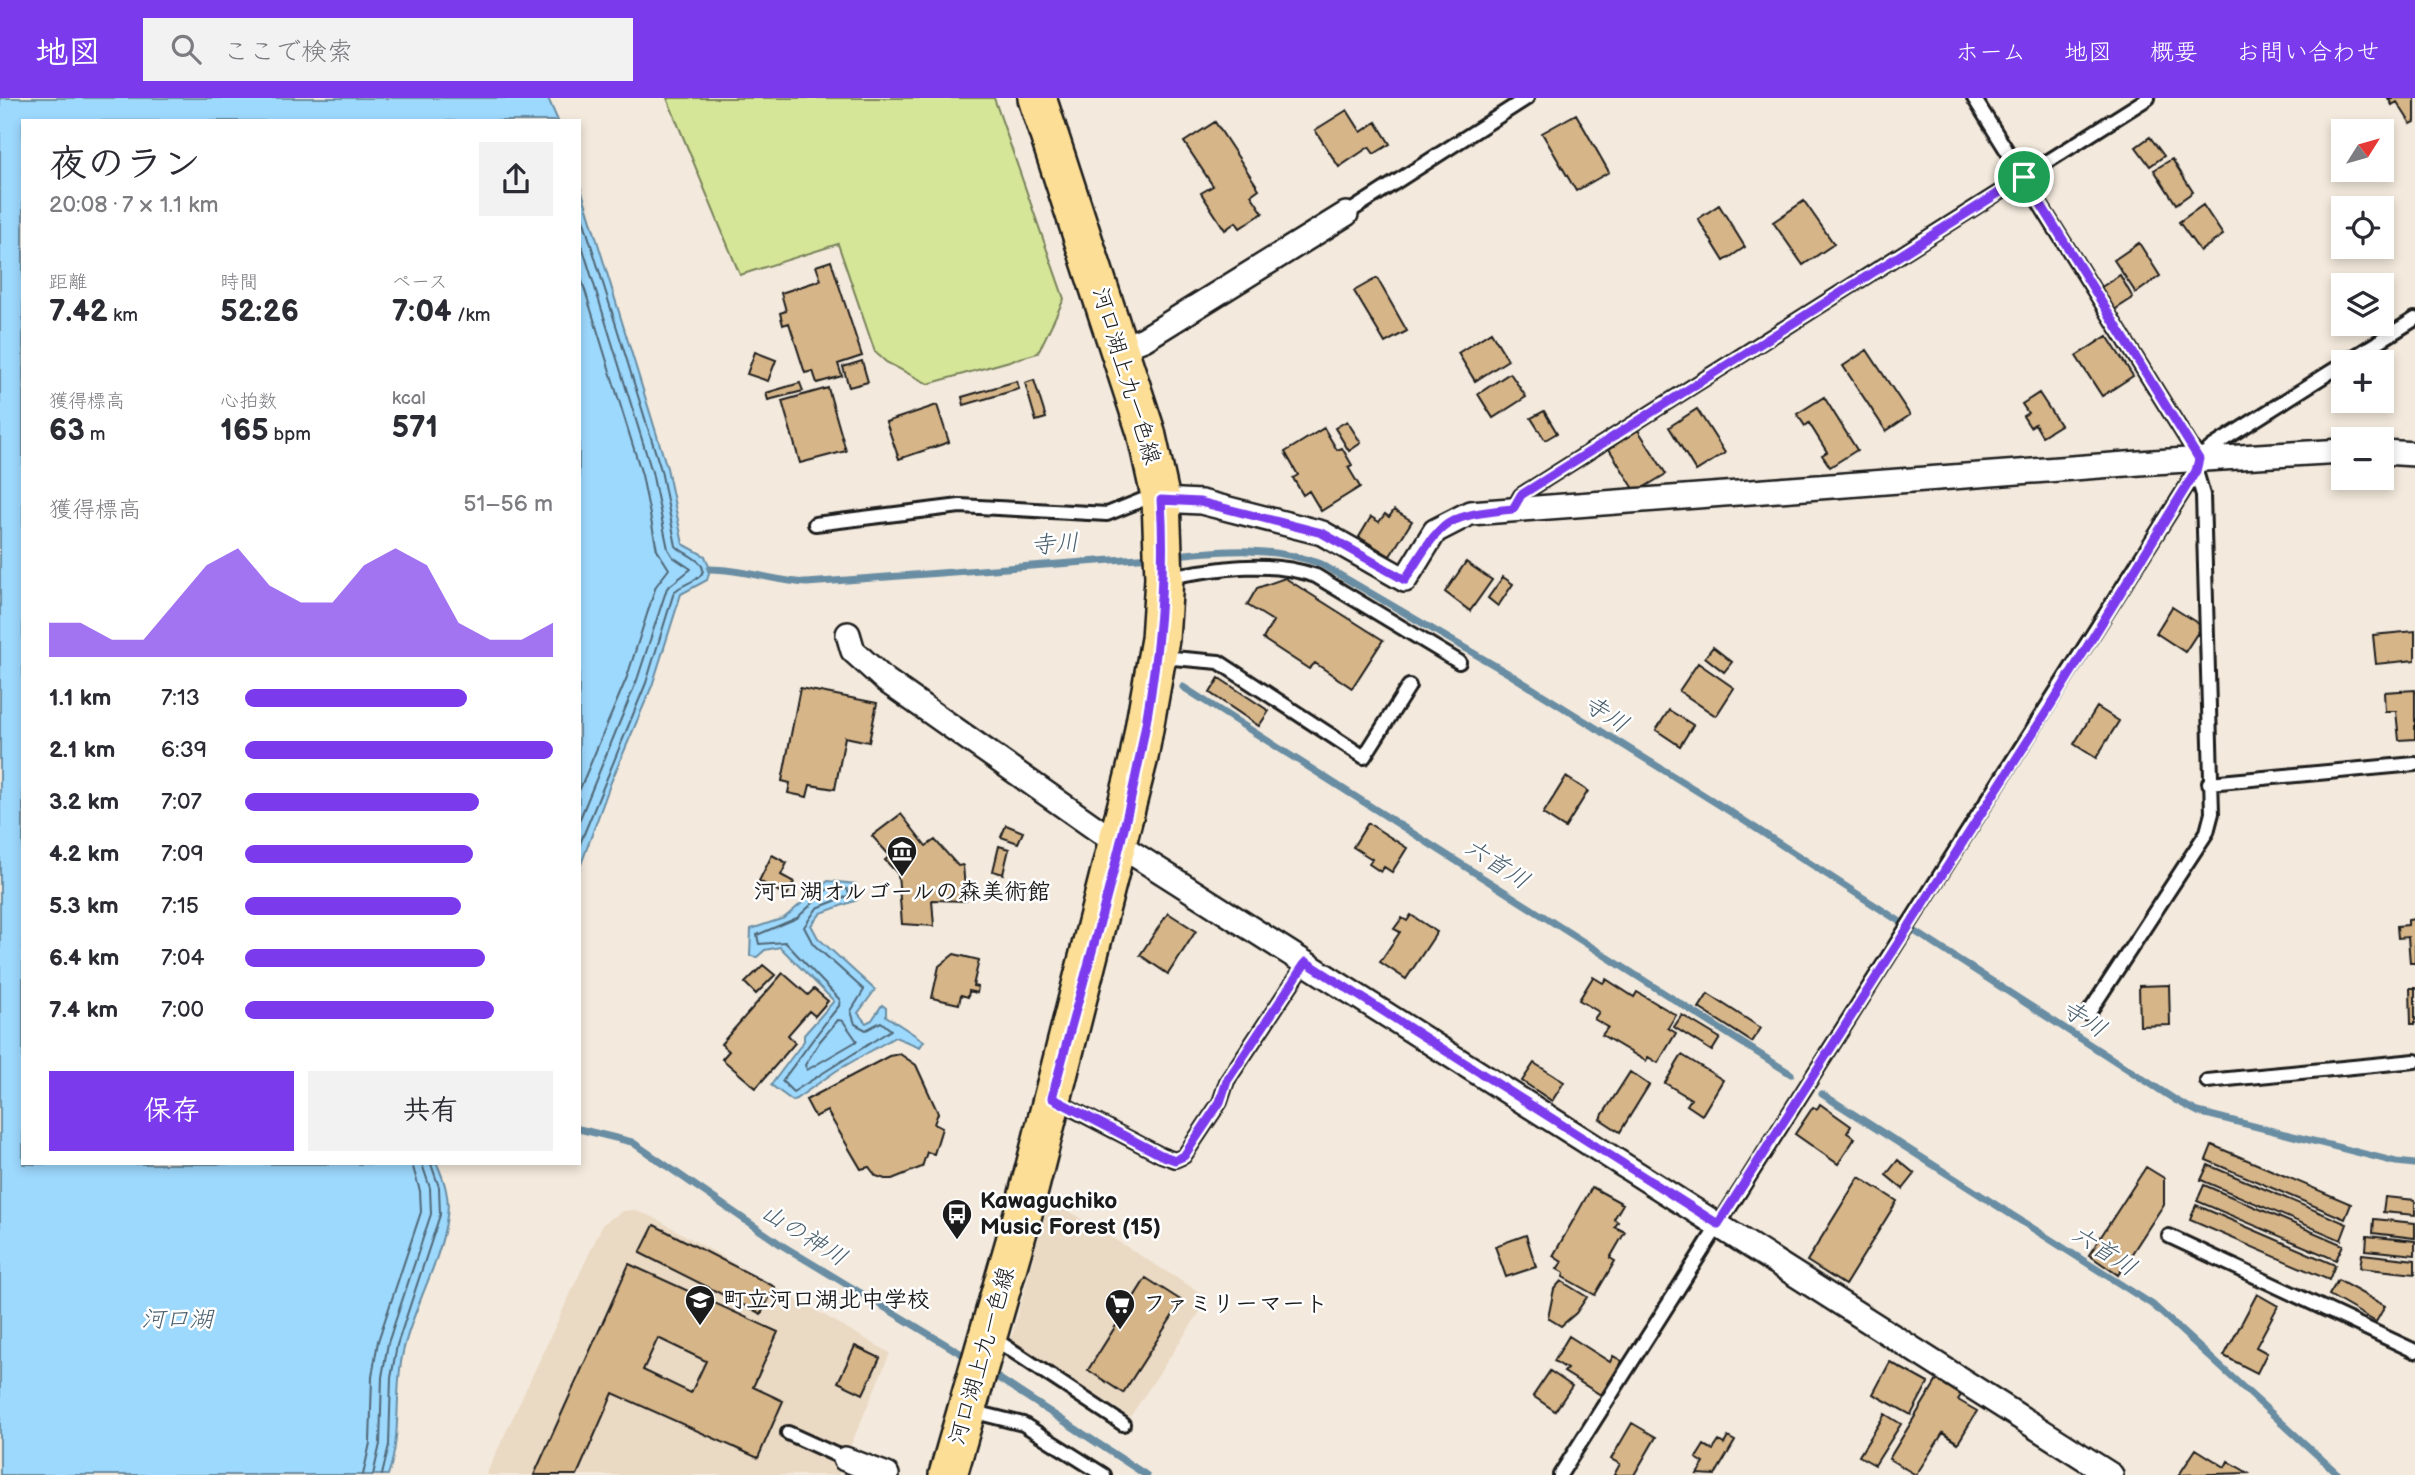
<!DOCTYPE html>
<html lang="ja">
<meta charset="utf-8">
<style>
body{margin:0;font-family:"Balsamiq Sans","Klee One",sans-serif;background:#f2f2f3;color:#2b2b33;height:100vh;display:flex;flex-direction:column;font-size:26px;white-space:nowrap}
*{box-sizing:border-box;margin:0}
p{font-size:23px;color:#7c7c81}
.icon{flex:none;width:38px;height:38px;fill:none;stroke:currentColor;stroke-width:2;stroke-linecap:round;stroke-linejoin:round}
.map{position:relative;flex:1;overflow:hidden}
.side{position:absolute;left:21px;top:21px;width:560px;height:1046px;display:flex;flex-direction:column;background:#fff;border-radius:0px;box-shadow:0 4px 10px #0003}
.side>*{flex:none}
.needle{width:46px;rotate:53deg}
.buttons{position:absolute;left:2331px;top:21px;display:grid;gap:14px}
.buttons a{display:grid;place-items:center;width:63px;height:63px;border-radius:0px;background:#fff;box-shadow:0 4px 10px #0003;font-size:35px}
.pin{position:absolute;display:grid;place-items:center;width:60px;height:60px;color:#fff;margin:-30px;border:4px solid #fff;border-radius:50%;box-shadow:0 2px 7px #0007}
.round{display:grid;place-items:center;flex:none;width:74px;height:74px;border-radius:0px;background:#f2f2f3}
.summary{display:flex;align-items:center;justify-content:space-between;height:119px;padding:0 28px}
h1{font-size:38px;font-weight:700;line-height:52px}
.metrics{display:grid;grid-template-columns:repeat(3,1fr);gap:10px;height:119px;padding:7px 28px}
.metrics div{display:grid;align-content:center}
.metrics b{font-size:30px;font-weight:700}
.metrics small{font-size:19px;font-weight:400}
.metrics p{font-size:19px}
.chart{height:196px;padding:14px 28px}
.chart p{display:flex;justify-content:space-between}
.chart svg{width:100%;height:126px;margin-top:7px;fill:#7c3aed;opacity:.7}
.cta{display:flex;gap:14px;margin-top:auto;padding:14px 28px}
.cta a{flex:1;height:80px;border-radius:0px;background:#7c3aed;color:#fff;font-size:28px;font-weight:700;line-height:80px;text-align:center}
.cta a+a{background:#f2f2f3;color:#2b2b33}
ul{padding:0 28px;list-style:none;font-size:23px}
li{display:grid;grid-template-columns:112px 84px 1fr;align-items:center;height:52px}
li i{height:18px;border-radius:9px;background:#7c3aed}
header{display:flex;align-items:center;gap:42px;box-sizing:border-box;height:98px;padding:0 35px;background:#7c3aed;color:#fff}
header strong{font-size:33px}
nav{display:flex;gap:38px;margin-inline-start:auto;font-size:24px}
.search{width:490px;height:63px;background:#f2f2f3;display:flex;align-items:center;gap:18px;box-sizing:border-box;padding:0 24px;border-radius:0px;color:#7c7c81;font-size:26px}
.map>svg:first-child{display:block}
.built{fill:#ead9c3}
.green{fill:#d5e699;stroke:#78815a;stroke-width:2}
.water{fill:#9dd8fd;stroke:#698da3;stroke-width:2}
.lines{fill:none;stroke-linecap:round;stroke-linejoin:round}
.shore{stroke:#506776;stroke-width:2}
.stream{stroke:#698da3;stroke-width:7}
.building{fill:#d6b589;stroke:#1c1c1c;stroke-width:2;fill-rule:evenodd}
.service-casing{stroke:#1c1c1c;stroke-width:18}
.minor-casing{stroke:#1c1c1c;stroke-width:28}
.primary-casing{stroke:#1c1c1c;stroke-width:42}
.service{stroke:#fff;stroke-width:12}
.minor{stroke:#fff;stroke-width:23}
.primary{stroke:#fcde96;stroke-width:37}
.route-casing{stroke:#fff;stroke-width:14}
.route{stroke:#7c3aed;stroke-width:9}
.labels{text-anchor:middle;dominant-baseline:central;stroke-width:5;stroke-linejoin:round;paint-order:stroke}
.street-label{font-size:23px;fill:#1c1c1c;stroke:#fff}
.poi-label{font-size:23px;font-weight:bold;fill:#1c1c1c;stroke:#fff;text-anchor:start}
.water-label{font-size:24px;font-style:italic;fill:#495e6b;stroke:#fff}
</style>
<header>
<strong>地図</strong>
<div class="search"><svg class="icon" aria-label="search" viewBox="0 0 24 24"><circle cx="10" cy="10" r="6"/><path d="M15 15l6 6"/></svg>ここで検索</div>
<nav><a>ホーム</a><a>地図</a><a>概要</a><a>お問い合わせ</a></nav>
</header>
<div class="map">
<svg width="2415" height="1377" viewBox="0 0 2415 1377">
<rect width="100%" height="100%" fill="#f3e9dc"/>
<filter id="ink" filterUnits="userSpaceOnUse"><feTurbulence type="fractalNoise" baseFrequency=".0143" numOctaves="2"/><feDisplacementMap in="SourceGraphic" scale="14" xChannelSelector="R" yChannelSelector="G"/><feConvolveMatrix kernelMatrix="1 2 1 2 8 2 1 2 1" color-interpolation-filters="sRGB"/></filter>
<g filter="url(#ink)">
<!-- built -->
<path class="built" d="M1049 1101 1209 1200 1130 1319 1011 1242Z
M633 1112 653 1119 890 1255 838 1377H486L603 1126 623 1113Z"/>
<!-- green -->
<path class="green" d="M667 0H994L1064 201 1038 255 928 286 886 264 875 254 838 146 740 177Z"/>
<!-- water -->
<path class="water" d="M0 0H548L558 23H23V1066H437C444 1082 450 1099 447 1118 441 1163 415 1206 404 1250 393 1292 403 1336 388 1377H0Z
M579 84 667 370 683 446 705 458 710 471 707 482 681 496 652 588 611 684 579 772Z
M828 783 856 786 857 802 821 815 811 827 818 840 875 892 858 915 866 925 872 922 882 907 886 910V918L924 943 920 949 895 939 836 973 793 1003 771 987 804 943V937L834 903 780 849 765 852 757 859 750 858 751 831 784 820Z"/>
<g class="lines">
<!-- shore -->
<path class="shore" d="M579 108 661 372 676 448C682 456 714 465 699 479 691 485 681 487 674 494L646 585 579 748
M579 138 652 374 668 451 673 459 691 471 667 490 637 582 579 723
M579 173 642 377 657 452 669 471 656 488 627 579 579 693
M829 790 847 791 850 797 817 810 804 829 813 846 864 892 851 913 855 926 866 932 881 924 891 932 793 994 782 983C802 957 818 933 839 908L840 902 785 844 759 846 757 837 797 820Z
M838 922 843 923 857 943 807 972 805 967 820 943Z
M363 1377 370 1345 372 1279 378 1243 421 1114 420 1093 412 1066
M373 1377 380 1346 382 1279 388 1245 431 1116 430 1090 422 1066
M382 1377 389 1347 391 1280 397 1247 440 1117 439 1089 431 1066"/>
<!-- stream -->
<path class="stream" d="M1175 457C1228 452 1270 448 1321 466L1511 577 1726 711 2177 1003 2198 1014 2396 1064 2415 1066
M710 471C743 471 774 483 807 485L1152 459
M1183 589 1791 976
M1822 996 2153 1207 2339 1377
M579 1031 632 1044 783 1148 970 1261
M989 1274 1146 1377"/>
</g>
<!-- building -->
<path class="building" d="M2388 0H2415V24L2411 26 2397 4 2392 7Z
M1347 12 1361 34 1376 24 1390 46 1374 56 1369 49 1339 69 1315 32Z
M1576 16 1609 74 1576 93 1542 35Z
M1215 24 1259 91 1251 97 1263 115 1240 130 1236 124 1225 132 1201 95 1213 88 1184 44Z
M2150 39 2164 58 2150 68 2136 49Z
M2172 61 2193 94 2176 106 2154 72Z
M1804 103 1834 146 1803 167 1773 124Z
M1719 107 1745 149 1724 163 1698 121Z
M2203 107 2223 137 2200 153 2179 124Z
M2139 145 2160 178 2136 195 2114 162Z
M831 163 862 258 838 266 842 278 817 285 813 273 805 275 789 225 783 227 780 215 786 213 781 195 821 182 816 168Z
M2120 177 2133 200 2114 212 2100 190Z
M1377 180 1407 233 1385 245 1354 193Z
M1491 234 1508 262 1475 283 1458 255Z
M2107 238 2133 278 2102 298 2076 258Z
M1867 252 1910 317 1886 333 1843 268Z
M755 254 776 262 768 283 747 276Z
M862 263 868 284 849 289 843 269Z
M1510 275 1526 299 1493 320 1478 296Z
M1034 282 1046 320 1036 323 1025 285Z
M1017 283 1019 291 964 307 962 299Z
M800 285 803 293 768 302 766 295Z
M828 290 846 353 800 365 782 303Z
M2039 295 2060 327 2042 338 2035 326 2030 329 2023 318 2028 315 2022 306Z
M1824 299 1857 352 1830 369 1822 357 1827 354 1809 325 1805 328 1797 316Z
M937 307 949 344 899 361 886 324Z
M1697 311 1725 355 1696 373 1669 329Z
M1544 313 1557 335 1545 342 1531 320Z
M1347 323 1361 345 1349 353 1335 330Z
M1324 330 1337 352 1342 350 1352 367 1348 369 1360 389 1321 413 1309 393 1303 397 1293 380 1298 377 1285 354Z
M1638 332 1666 376 1636 394 1609 351Z
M1394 412 1412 423 1390 458 1359 439 1371 419 1379 424 1385 416 1389 419Z
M1466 464 1492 482 1470 513 1445 494Z
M1503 479 1513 486 1498 508 1488 500Z
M1285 480 1383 542 1352 590 1315 565 1309 571 1263 541 1273 523 1247 507 1257 490Z
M2172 509 2202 528 2185 554 2156 535Z
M2415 533V562L2376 566 2373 537Z
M1713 549 1732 564 1724 574 1705 559Z
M1698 565 1734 590 1716 618 1679 593Z
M1219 580 1269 613 1259 628 1210 595Z
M800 590 877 605 869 644 845 639 835 691 810 687 807 699 788 695 790 685 782 683Z
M2415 592V641L2399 642 2396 613H2385L2384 594Z
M2097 609 2119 623 2096 660 2074 646Z
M1669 612 1693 627 1680 648 1656 632Z
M1566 679 1588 693 1565 730 1543 716Z
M901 716 926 748 935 742 958 768 963 767 966 803 932 802 934 828 902 826 898 776 885 762 890 758 872 738Z
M1368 725 1407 750 1392 774 1384 769 1381 774 1369 766 1372 761 1353 749Z
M1006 727 1023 734 1018 745 1001 739Z
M999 748 1009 751 1003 776 993 773Z
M772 757 787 765 781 777 794 784 787 798 759 783Z
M1168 815 1196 833 1168 876 1140 857Z
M1411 817 1437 834 1406 881 1380 864 1400 834 1394 831 1402 820 1407 823Z
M2415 821V865H2410L2408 839 2398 840 2397 828 2408 827V822Z
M954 856 979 862 973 888 978 889 977 895 969 893 968 899 961 897 959 906 932 900 939 868Z
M763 867 775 877 756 896 745 885Z
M783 875 808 897 814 891 828 903 815 918 809 913 788 937 795 945 756 990 722 961 729 953 721 946Z
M1593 879 1603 885 1606 881 1634 899 1637 894 1676 917 1668 930 1676 935 1658 965 1648 959 1646 963 1602 937 1608 929 1594 921 1599 914 1579 902Z
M2169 887 2170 927 2140 928 2139 888Z
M2410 890H2415V926H2411Z
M1708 896 1761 930 1752 944 1699 910Z
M1682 917 1720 940 1712 953 1674 929Z
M900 956 916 967 938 1015 934 1026 942 1030 934 1056 927 1054 922 1069 892 1081H885L876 1078 869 1069 861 1071 827 1013 815 1019 806 1002 889 958Z
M1682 957 1723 982 1702 1017 1687 1007 1691 1001 1665 985Z
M1534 965 1564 984 1552 1003 1522 983Z
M1630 974 1649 987 1620 1034 1600 1021Z
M1820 1006 1851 1028 1847 1035 1855 1040 1838 1066 1795 1036 1813 1009 1817 1011Z
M2212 1047 2351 1106 2345 1121 2206 1062Z
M1898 1062 1915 1076 1903 1091 1886 1077Z
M2208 1067 2347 1126 2341 1142 2201 1082Z
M2146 1069 2164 1080V1106L2118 1177 2089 1157Z
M1859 1079 1897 1103 1845 1187 1807 1163Z
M2204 1087 2343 1147 2336 1162 2197 1103Z
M1592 1089 1623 1106 1614 1121 1618 1124 1615 1129 1625 1134 1610 1160 1615 1163 1595 1197 1563 1179 1564 1175 1557 1171 1562 1164 1553 1158Z
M2385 1099 2415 1102V1117L2383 1114Z
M2196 1107 2335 1167 2329 1182 2190 1122Z
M2374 1121 2415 1125V1140L2373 1135Z
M654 1127 775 1189 761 1216 640 1155Z
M1526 1137 1536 1169 1506 1179 1495 1148Z
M2367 1138 2415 1143V1157L2366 1152Z
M2362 1156 2415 1162V1176L2360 1170Z
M629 1166 778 1234 753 1289 783 1303 758 1360 613 1295 577 1377H534ZM658 1240 706 1263 691 1295 643 1272Z
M1146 1180 1182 1203 1123 1295 1088 1272Z
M2338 1182 2385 1208 2376 1224 2329 1197Z
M1561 1183 1587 1199 1576 1215 1561 1228 1548 1220 1554 1191Z
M2257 1196 2278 1208 2256 1249 2267 1255 2257 1275 2224 1258Z
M1569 1238 1610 1264 1613 1258 1622 1263 1601 1297 1564 1274 1567 1271 1554 1263Z
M855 1248 880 1260 863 1296 838 1284Z
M1890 1264 1928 1285 1911 1317 1873 1296Z
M1550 1273 1572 1288 1555 1313 1533 1298Z
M1937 1282 1961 1297 1958 1302 1977 1313 1958 1345 1943 1335 1916 1377 1889 1361Z
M1885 1316 1901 1326 1875 1367 1859 1358Z
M1632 1325 1656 1339 1634 1377H1614L1620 1366 1611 1361Z
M1728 1339 1735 1343 1715 1377 1697 1376 1704 1365 1696 1360 1704 1347 1713 1352 1719 1343 1724 1346Z
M2196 1351 2225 1369 2228 1363 2248 1375 2179 1377Z"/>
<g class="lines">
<!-- service casing -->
<g class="service-casing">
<path id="service" d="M1974 0 2199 361
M1346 116 1527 0
M2346 264 2415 221
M1513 411 1521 397 2148 0
M815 426 960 408 1107 416 1142 402H1157
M1167 479C1217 471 1266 461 1316 478L1459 564
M1161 559 1219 564 1364 659 1409 588
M2209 685 2415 666
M2088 916 2207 734 2212 715 2203 397 2196 373
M2207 983 2415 963
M1055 1002 1161 1057 1175 1062 1184 1058 1220 1004 1227 983 1306 864
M2169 1138 2415 1253
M990 1238 1123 1326
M971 1313 1023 1326 1104 1377
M788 1335 845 1361
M1560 1377 2188 386 2199 361 2212 349 2343 266"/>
</g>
<!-- minor casing -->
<g class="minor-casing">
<path id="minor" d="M1121 250 1144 241 1346 116
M2382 354 2415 356
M1161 402 1201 404 1322 435 1405 482 1435 433 1470 415 2153 364 2343 353
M848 536 853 553 885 582 1118 746 2111 1377
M845 1361 887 1377"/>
</g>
<!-- primary casing -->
<g class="primary-casing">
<path id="primary" d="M948 1377 1024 1112 1139 659 1160 541 1164 480 1161 402 1146 334 1037 0"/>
</g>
<!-- service -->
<use href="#service" class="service"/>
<!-- minor -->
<use href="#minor" class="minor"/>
<!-- primary -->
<use href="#primary" class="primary"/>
</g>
</g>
<g class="lines" filter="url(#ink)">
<!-- route casing -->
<g class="route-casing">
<path id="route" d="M2024 79 2199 361 2196 373 2054 602 1718 1126 1306 864 1227 983 1220 1004 1184 1058 1175 1062 1161 1057 1052 1000C1102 807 1174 603 1161 402L1200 404 1322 435 1405 482C1442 423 1442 418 1513 411L1521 397Z"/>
</g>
<!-- route -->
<use href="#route" class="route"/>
</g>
<!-- icons -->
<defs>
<g id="museum-pin" transform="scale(1.575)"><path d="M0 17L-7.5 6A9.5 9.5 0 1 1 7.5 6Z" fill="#1c1c1c" stroke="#fff"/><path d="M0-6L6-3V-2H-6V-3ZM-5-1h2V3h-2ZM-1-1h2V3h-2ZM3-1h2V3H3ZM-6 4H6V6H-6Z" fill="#fff"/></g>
<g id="bus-pin" transform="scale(1.575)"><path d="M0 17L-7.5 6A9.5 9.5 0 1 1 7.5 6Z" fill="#1c1c1c" stroke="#fff"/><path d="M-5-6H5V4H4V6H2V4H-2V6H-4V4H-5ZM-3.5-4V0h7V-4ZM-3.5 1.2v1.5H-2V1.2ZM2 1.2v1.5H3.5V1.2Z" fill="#fff"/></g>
<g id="school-pin" transform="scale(1.575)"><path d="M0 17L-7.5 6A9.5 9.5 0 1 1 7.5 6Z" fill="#1c1c1c" stroke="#fff"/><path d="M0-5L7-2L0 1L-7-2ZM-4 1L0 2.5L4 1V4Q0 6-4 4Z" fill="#fff"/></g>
<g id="supermarket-pin" transform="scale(1.575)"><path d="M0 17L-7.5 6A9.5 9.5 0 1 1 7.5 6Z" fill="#1c1c1c" stroke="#fff"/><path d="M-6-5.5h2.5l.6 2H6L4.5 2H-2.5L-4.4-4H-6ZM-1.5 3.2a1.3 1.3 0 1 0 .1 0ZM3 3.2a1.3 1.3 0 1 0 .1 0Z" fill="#fff"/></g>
</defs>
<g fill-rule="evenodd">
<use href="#museum-pin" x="902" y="753"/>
<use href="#bus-pin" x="957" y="1116"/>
<use href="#school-pin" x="700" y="1202"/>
<use href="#supermarket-pin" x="1120" y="1206"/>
</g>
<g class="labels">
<!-- street labels -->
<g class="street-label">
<text transform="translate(1126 278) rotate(73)">河口湖上九一色線</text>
<text transform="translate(982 1258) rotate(-74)">河口湖上九一色線</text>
</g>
<!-- poi labels -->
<g class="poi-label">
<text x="902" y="794" text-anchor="middle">河口湖オルゴールの森美術館</text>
<text x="980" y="1103">Kawaguchiko<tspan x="980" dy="26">Music Forest (15)</tspan></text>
<text x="723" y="1202">町立河口湖北中学校</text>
<text x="1143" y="1206">ファミリーマート</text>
</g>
<!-- water labels -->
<g class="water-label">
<text transform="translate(1055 446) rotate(-4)">寺川</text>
<text transform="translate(1606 616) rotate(33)">寺川</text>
<text transform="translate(1497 766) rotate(33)">六首川</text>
<text transform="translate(2084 921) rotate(33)">寺川</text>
<text transform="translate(804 1137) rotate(32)">山の神川</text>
<text transform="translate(2104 1153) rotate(33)">六首川</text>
<text x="177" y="1221">河口湖</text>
</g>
</g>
</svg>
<div class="buttons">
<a><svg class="needle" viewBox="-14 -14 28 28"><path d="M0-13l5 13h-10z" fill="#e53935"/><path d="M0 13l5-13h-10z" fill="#7c7c81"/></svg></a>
<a><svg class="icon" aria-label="locate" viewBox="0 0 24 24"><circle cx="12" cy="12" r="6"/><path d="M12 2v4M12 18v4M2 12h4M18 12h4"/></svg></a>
<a><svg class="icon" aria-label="layers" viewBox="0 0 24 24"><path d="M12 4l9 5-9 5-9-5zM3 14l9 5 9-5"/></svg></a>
<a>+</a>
<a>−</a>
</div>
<div class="pin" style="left:2024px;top:79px;background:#1e9e55"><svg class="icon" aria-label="arrive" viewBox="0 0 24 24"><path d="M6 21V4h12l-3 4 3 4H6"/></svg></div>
<section class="side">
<div class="summary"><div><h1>夜のラン</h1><p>20:08 · 7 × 1.1 km</p></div><a class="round"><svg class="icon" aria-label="share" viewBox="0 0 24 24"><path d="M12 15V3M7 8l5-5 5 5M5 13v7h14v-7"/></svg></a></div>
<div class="metrics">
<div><p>距離</p><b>7.42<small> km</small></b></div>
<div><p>時間</p><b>52:26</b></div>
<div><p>ペース</p><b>7:04<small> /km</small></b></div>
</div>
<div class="metrics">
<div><p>獲得標高</p><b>63<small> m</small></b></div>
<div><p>心拍数</p><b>165<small> bpm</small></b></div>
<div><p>kcal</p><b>571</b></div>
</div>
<div class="chart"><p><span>獲得標高</span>51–56 m</p>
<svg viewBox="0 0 160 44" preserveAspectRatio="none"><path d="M0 44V32L10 32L20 38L30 38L40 25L50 12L60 6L70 19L80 25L90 25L100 12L110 6L120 12L130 32L140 38L150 38L160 32V44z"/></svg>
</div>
<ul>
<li><b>1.1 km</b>7:13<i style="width:72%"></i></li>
<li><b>2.1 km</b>6:39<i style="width:100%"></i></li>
<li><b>3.2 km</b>7:07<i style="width:76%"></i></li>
<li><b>4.2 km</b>7:09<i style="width:74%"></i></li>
<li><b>5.3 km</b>7:15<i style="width:70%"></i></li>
<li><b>6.4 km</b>7:04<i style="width:78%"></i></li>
<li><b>7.4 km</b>7:00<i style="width:81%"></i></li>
</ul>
<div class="cta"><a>保存</a><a>共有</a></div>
</section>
</div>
